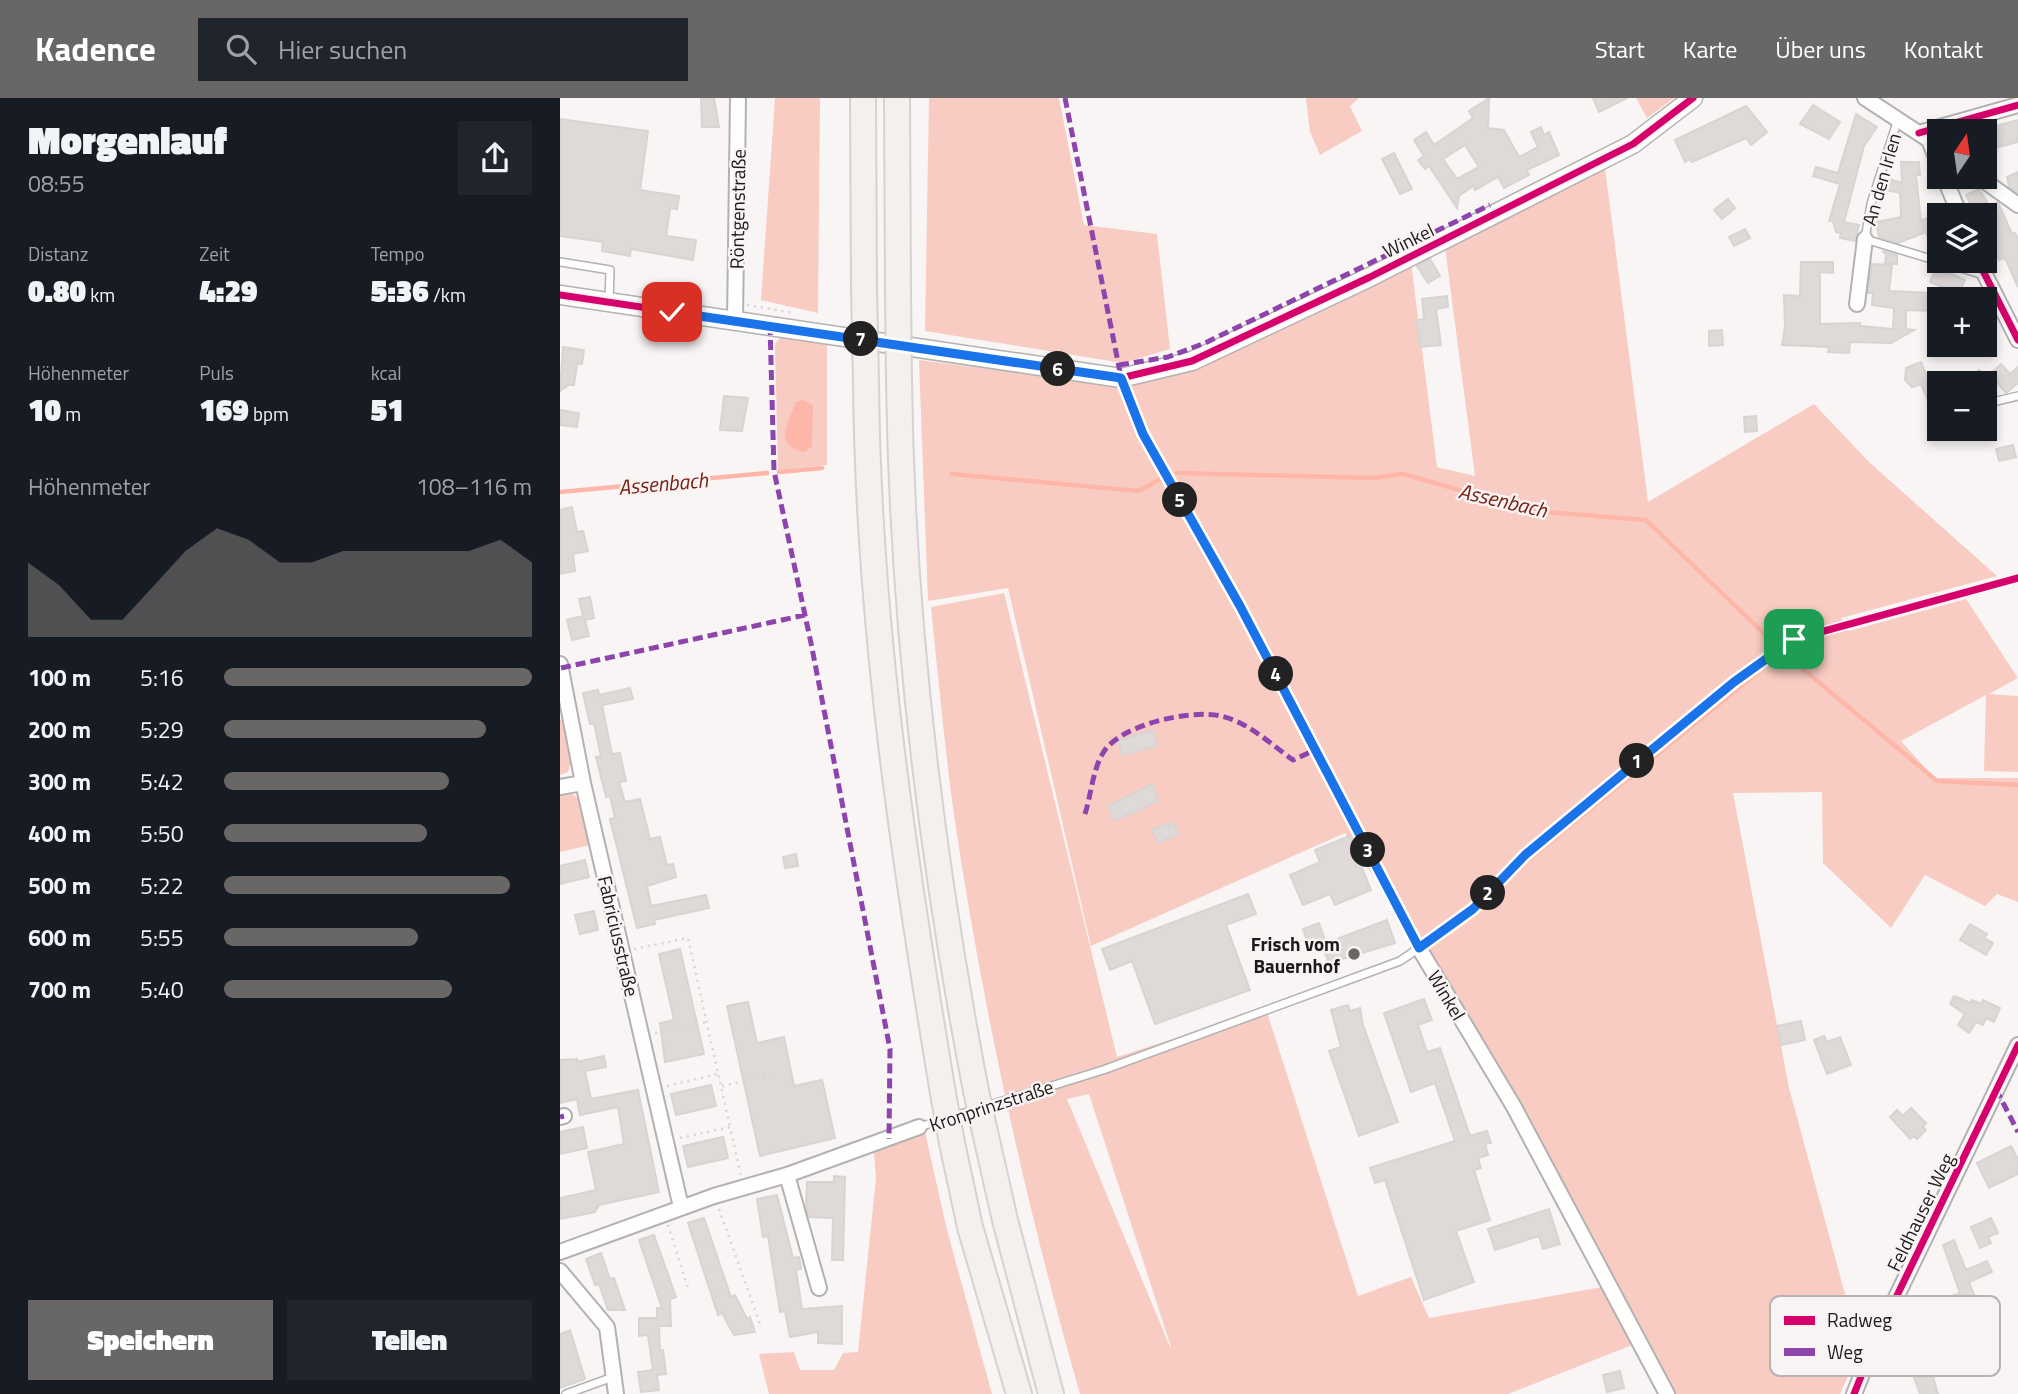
<!DOCTYPE html>
<html lang="de">
<meta charset="utf-8">
<style>
body{margin:0;font-family:"Titillium Web",sans-serif;background:#20242c;color:#f1f3f6;height:100vh;display:flex;flex-direction:column;font-size:26px;white-space:nowrap}
*{box-sizing:border-box;margin:0}
p{font-size:23px;color:#9ea1a6}
.icon{flex:none;width:38px;height:38px;fill:none;stroke:currentColor;stroke-width:2;stroke-linecap:round;stroke-linejoin:round}
.map{position:relative;flex:1;overflow:hidden}
.panel{display:flex;flex-direction:column;background:#171b24;width:560px}
.panel>*{flex:none}
.needle{width:46px;rotate:13deg}
.fabs{position:absolute;left:1367px;top:21px;display:grid;gap:14px}
.fabs a{display:grid;place-items:center;width:70px;height:70px;border-radius:0px;background:#171b24;box-shadow:0 4px 10px #0003;font-size:35px}
.pin{position:absolute;display:grid;place-items:center;width:60px;height:60px;color:#fff;margin:-30px;border-radius:14px;box-shadow:0 4px 10px #0006}
.km{position:absolute;width:35px;height:35px;margin:-18px;border-radius:50%;background:#222;color:#fff;font-size:19px;line-height:35px;text-align:center}
.round{display:grid;place-items:center;flex:none;width:74px;height:74px;border-radius:0px;background:#20242c}
.overview{display:flex;align-items:center;justify-content:space-between;height:119px;padding:0 28px}
h1{font-size:38px;font-weight:800;line-height:52px}
.metrics{display:grid;grid-template-columns:repeat(3,1fr);gap:10px;height:119px;padding:7px 28px}
.metrics div{display:grid;align-content:center}
.metrics b{font-size:30px;font-weight:800}
.metrics small{font-size:19px;font-weight:400}
.metrics p{font-size:19px}
.chart{height:196px;padding:14px 28px}
.chart p{display:flex;justify-content:space-between}
.chart svg{width:100%;height:126px;margin-top:7px;fill:#696766;opacity:.7}
.primary-button{display:flex;gap:14px;margin-top:auto;padding:14px 28px}
.primary-button a{flex:1;height:80px;border-radius:0px;background:#696766;color:#fff;font-size:28px;font-weight:800;line-height:80px;text-align:center}
.primary-button a+a{background:#20242c;color:#f1f3f6}
ul{padding:0 28px;list-style:none;font-size:23px}
li{display:grid;grid-template-columns:112px 84px 1fr;align-items:center;height:52px}
li i{height:18px;border-radius:9px;background:#696766}
header{display:flex;align-items:center;gap:42px;box-sizing:border-box;height:98px;padding:0 35px;background:#696766;color:#fff}
header strong{font-size:33px}
nav{display:flex;gap:38px;margin-inline-start:auto;font-size:24px}
.search{width:490px;height:63px;background:#20242c;display:flex;align-items:center;gap:18px;box-sizing:border-box;padding:0 24px;border-radius:0px;color:#9ea1a6;font-size:26px}
main{display:flex;flex:1;min-height:0}
.map>svg:first-child{display:block}
.green{fill:#f9ccc3;fill-rule:evenodd}
.water{fill:#fdb6a7}
.lines{fill:none;stroke-linecap:round;stroke-linejoin:round}
.stream{stroke:#fdb6a7;stroke-width:4.5}
.building{fill:#dfd9d8;stroke:#d6d5d4;stroke-width:2;fill-rule:evenodd}
.service-casing{stroke:#b3b1b1;stroke-width:10}
.minor-casing{stroke:#b3b1b1;stroke-width:18}
.tertiary-casing{stroke:#b3b1b1;stroke-width:21}
.motorway-casing{stroke:#d4d2d2;stroke-width:28}
.path{stroke:#d5d5d5;stroke-width:2.5;stroke-dasharray:2 5;stroke-linecap:butt}
.service{stroke:#fefefd;stroke-width:7}
.minor{stroke:#fefefd;stroke-width:14}
.tertiary{stroke:#fefefd;stroke-width:18}
.motorway{stroke:#f5f0ee;stroke-width:24}
.motorway-bridge-casing{stroke:#d4d2d2;stroke-width:28;stroke-linecap:butt}
.motorway-bridge{stroke:#f5f0ee;stroke-width:24}
.quiet{stroke:#8e44ad;stroke-width:5;stroke-dasharray:10 5;stroke-linecap:butt}
.cycleway-casing{stroke:#f9f4f3;stroke-width:11}
.cycleway{stroke:#d6006c;stroke-width:7}
.route-casing{stroke:#fff;stroke-width:14}
.route{stroke:#1a73e8;stroke-width:9}
.poi-dot{fill:#696766;stroke:#f9f4f3;stroke-width:2.5}
.labels{text-anchor:middle;dominant-baseline:central;stroke-width:5;stroke-linejoin:round;paint-order:stroke}
.street-label{font-size:19px;fill:#1c1a1a;stroke:#f9f4f3}
.poi-label{font-size:19px;font-weight:bold;fill:#1c1a1a;stroke:#f9f4f3;text-anchor:end}
.water-label{font-size:21px;font-style:italic;fill:#782113;stroke:#f9f4f3}
.key{fill:#f9f4f3;stroke:#b7b3b2;stroke-width:2}
.key-label{font-size:19px;fill:#1c1a1a}
</style>
<header>
<strong>Kadence</strong>
<div class="search"><svg class="icon" aria-label="search" viewBox="0 0 24 24"><circle cx="10" cy="10" r="6"/><path d="M15 15l6 6"/></svg>Hier suchen</div>
<nav><a>Start</a><a>Karte</a><a>Über uns</a><a>Kontakt</a></nav>
</header>
<main>
<section class="panel">
<div class="overview"><div><h1>Morgenlauf</h1><p>08:55</p></div><a class="round"><svg class="icon" aria-label="share" viewBox="0 0 24 24"><path d="M12 15V3M7 8l5-5 5 5M5 13v7h14v-7"/></svg></a></div>
<div class="metrics">
<div><p>Distanz</p><b>0.80<small> km</small></b></div>
<div><p>Zeit</p><b>4:29</b></div>
<div><p>Tempo</p><b>5:36<small> /km</small></b></div>
</div>
<div class="metrics">
<div><p>Höhenmeter</p><b>10<small> m</small></b></div>
<div><p>Puls</p><b>169<small> bpm</small></b></div>
<div><p>kcal</p><b>51</b></div>
</div>
<div class="chart"><p><span>Höhenmeter</span>108–116 m</p>
<svg viewBox="0 0 160 44" preserveAspectRatio="none"><path d="M0 44V18L10 26L20 38L30 38L40 26L50 14L60 6L70 10L80 18L90 18L100 14L110 14L120 14L130 14L140 14L150 10L160 18V44z"/></svg>
</div>
<ul>
<li><b>100 m</b>5:16<i style="width:100%"></i></li>
<li><b>200 m</b>5:29<i style="width:85%"></i></li>
<li><b>300 m</b>5:42<i style="width:73%"></i></li>
<li><b>400 m</b>5:50<i style="width:66%"></i></li>
<li><b>500 m</b>5:22<i style="width:93%"></i></li>
<li><b>600 m</b>5:55<i style="width:63%"></i></li>
<li><b>700 m</b>5:40<i style="width:74%"></i></li>
</ul>
<div class="primary-button"><a>Speichern</a><a>Teilen</a></div>
</section>
<div class="map">
<svg width="1458" height="1296" viewBox="0 0 1458 1296">
<rect width="100%" height="100%" fill="#f8f5f4"/>
<!-- green -->
<path class="green" d="M215 0H260L258 215 201 202Z
M369 0H499L524 127 597 136 610 251 563 265 365 233Z
M746 0H799L790 8 802 33 760 57 750 34Z
M1076 0H1114L1087 20Z
M1045 70 1088 404 1254 306 1309 364 1437 478 1281 520 1289 533 1406 501 1458 580 1429 596 1458 598V674L1424 673 1426 597 1341 643 1374 680H1458V804L1437 796 1425 808 1365 777 1331 830 1263 765 1262 694 1173 695 1229 990 1300 1251 1280 1296H1113L1085 1242 948 1296H520C465 1104 422 908 393 710 384 643 378 576 371 509L444 495 557 959 706 911 798 1198 851 1179 869 1220 1042 1189 869 863 785 735 531 848 448 490 368 503 359 262 563 289 851 165 877 369 915 378 885 149ZM529 996 611 1249H610L507 1001Z
M220 240 267 246V367L218 372 215 246Z
M0 621 3 622 12 660 8 674 0 677Z
M10 694 20 702 30 747 0 754V696Z
M365 1034 387 1132 432 1296H209L199 1256 234 1254 240 1272H274L283 1255 298 1254 316 1080 314 1055Z"/>
<!-- water -->
<path class="water" d="M243 302 253 307 252 349 244 354C213 348 228 325 236 304Z"/>
<g class="lines">
<!-- stream -->
<path class="stream" d="M219 374 262 370
M617 375 813 380 843 376 973 413 1086 422 1218 549
M392 376 578 393 601 381
M0 394 207 375
M1226 557 1377 683 1458 687
M872 847 924 806 964 765 1203 570"/>
</g>
<!-- building -->
<path class="building" d="M141 0H154L159 29H142Z
M929 0 928 30 944 32 959 59 978 49 971 34 981 29 984 37 989 34 999 57 967 72 969 77 944 90 938 79 915 92 913 88 899 98 897 110 869 68 865 71 858 62 864 58 854 42 866 34 874 47 913 20 909 13ZM905 47 919 69 897 81 883 61Z
M1033 0H1067L1039 14Z
M1253 7 1280 24 1269 41 1240 26Z
M1186 8 1207 34 1191 47 1186 40 1132 64 1130 61 1125 64 1115 42Z
M1296 16 1317 29 1304 48 1284 124 1299 127 1295 143 1280 140 1281 135 1276 134 1273 123H1269L1280 86 1253 78 1256 69 1278 75Z
M0 21 88 33 80 92 119 98 117 111 110 110 106 138 136 142 133 162 71 151 70 158 42 153 43 144 0 138Z
M1458 22V44L1424 53V31Z
M834 55 852 91 840 96 822 61Z
M1341 64H1359L1360 77H1356L1361 123 1379 115V139L1370 143 1366 134 1338 145 1319 139 1316 124 1341 119 1340 95 1322 91 1326 80 1342 85Z
M1458 74V95L1449 89 1447 79Z
M1419 91 1429 107 1414 113 1406 97Z
M1168 101 1175 110 1162 121 1154 112Z
M1438 104 1452 136 1455 135 1458 141V189L1445 160 1439 162 1424 126V110Z
M1185 131 1190 140 1174 148 1169 139Z
M1322 153 1337 157V166L1325 165 1326 156Z
M870 161 880 178 868 185 857 168Z
M1241 164H1273V175L1260 174V226L1300 225V228L1333 231 1334 210 1312 207 1313 195H1308L1312 166 1332 167 1329 193 1372 195V213L1346 212V231L1354 232 1331 245 1290 244 1289 255 1268 254 1269 249 1222 247 1225 229 1224 197 1240 198Z
M1376 169 1405 182 1399 196 1370 184Z
M887 198 888 209 876 211 881 247 860 249 857 222 864 221 862 201Z
M1162 232 1163 247 1149 248V233Z
M3 249 24 252 22 266H17L14 287H9L0 293Z
M1361 264 1368 281 1379 278V302L1369 305 1361 286 1352 289 1345 282 1346 270Z
M1441 266 1450 276 1458 269V285L1446 295 1430 276Z
M1419 272 1433 285H1407Z
M164 298 188 300 182 333 160 332Z
M0 312 19 315 17 329 0 327Z
M1196 318 1197 333 1185 334 1184 319Z
M1453 347 1456 359 1439 363 1436 351Z
M12 409 17 434 23 433 28 453 13 456 15 473 0 476V412Z
M30 499 34 520 25 522 29 538 12 542 7 522 23 518 19 501Z
M70 590 73 601 42 607 52 656 60 655 66 683 59 684 65 704 80 701 90 741 100 739 107 767 113 766 116 779 87 788 91 808 146 797 149 810 94 822 95 826 77 830 50 721 55 720 50 698 46 699 36 659 41 658 34 625 30 626 23 595 38 592 39 597Z
M593 632 597 648 562 657 558 642Z
M593 686 598 703 554 723 548 708Z
M608 725 609 728 614 726 618 736 598 745 592 732Z
M789 738 811 792 775 807 770 796 743 807 730 777 760 764 755 752Z
M236 756 238 768 225 770 223 759Z
M25 762 29 779 0 786V768Z
M688 796 696 816 666 827 690 892 595 926 572 863 550 872 542 851Z
M34 813 38 832 20 836 15 817Z
M827 822 835 845 769 865 762 847 750 851 743 831 759 825 766 845Z
M1410 826 1427 836 1424 840 1433 845 1426 857 1400 842Z
M120 851 144 956 105 964 100 925 114 922 99 856Z
M1394 898 1411 905 1412 902 1421 906 1423 902 1440 910 1434 924 1426 920 1423 927 1416 924 1409 935 1398 927 1405 916 1390 906Z
M864 901 872 922 858 927 867 954 880 950 910 1038 927 1033 931 1045 925 1046 928 1057 918 1060 921 1070 914 1072 930 1122 896 1133 914 1184 864 1202 825 1082 815 1085 810 1070 895 1043 875 985 851 994 824 915Z
M188 904 197 945 224 939 234 988 262 982 275 1040 200 1058 167 908Z
M788 907 790 913 800 910 803 927 838 1024 799 1038 769 953 781 949 771 912Z
M1241 923 1245 942 1221 947 1217 928Z
M1264 938 1267 944 1280 939 1291 967 1267 976 1254 942Z
M44 958 46 969 25 973 31 1001 78 992 99 1094 39 1107 35 1114 0 1121V1100L36 1092 28 1054 64 1046 58 1009 20 1017 17 1001 0 1005V962L17 961V964Z
M151 987 156 1008 116 1017 111 996Z
M1351 1010 1366 1025 1363 1029 1366 1032 1357 1041 1354 1038 1350 1041 1330 1019 1337 1012 1343 1018Z
M23 1029 27 1050 0 1056V1034Z
M163 1039 168 1060 128 1069 123 1048Z
M1451 1048 1458 1061V1076L1429 1090 1417 1065Z
M274 1078 285 1079 283 1162H272L273 1120 249 1119 246 1110 247 1084H274Z
M217 1097 233 1160 239 1159 241 1171 236 1172 242 1211 282 1208V1246L258 1245V1234L230 1239 225 1213 220 1214 208 1138 203 1139 197 1101Z
M989 1111 1000 1146 983 1151 979 1138 935 1152 928 1131Z
M144 1120 171 1199 175 1197 187 1221 190 1219 195 1234 174 1237 162 1215 158 1217 128 1125Z
M1431 1120 1438 1135 1428 1139 1431 1145 1420 1150 1411 1129Z
M94 1137 116 1199 110 1201 111 1228H99L100 1253 103 1252 106 1276 97 1277 99 1292 81 1294 78 1274 93 1272 88 1237 79 1238V1220H97V1210H102L79 1142Z
M1394 1142 1406 1172 1427 1163 1432 1174 1409 1184 1422 1217 1374 1236 1363 1209 1400 1195 1383 1147Z
M41 1155 50 1181 54 1180 65 1212H48L39 1186 35 1187 26 1161Z
M10 1232 25 1281 0 1290V1236Z
M1360 1244 1372 1275 1378 1296H1360L1345 1255 1348 1254 1346 1250Z
M1060 1273 1064 1290 1047 1294 1043 1277Z"/>
<g class="lines">
<!-- service casing -->
<g class="service-casing">
<path id="service" d="M1338 21 1311 106 1305 141 1424 177
M0 164 50 172 49 204
M1424 306 1458 298
M359 1029 543 972 840 863 859 850 680 508 583 336 561 280
M6 1296 53 1279"/>
</g>
<!-- minor casing -->
<g class="minor-casing">
<path id="minor" d="M1305 0 1369 42 1379 67
M1359 35 1458 7
M1384 79 1400 117
M1419 79 1458 107
M1418 163 1458 242
M1297 206 1305 141
M175 223 178 0
M0 566 23 685 121 1109
M0 689 23 685
M859 850 954 1009 1107 1296
M0 1019 4 1018
M227 1077 259 1190
M0 1154 154 1098 227 1077 359 1029
M0 1173 47 1229 56 1296
M1294 1296 1316 1241 1458 947"/>
</g>
<!-- tertiary casing -->
<g class="tertiary-casing">
<path id="tertiary" d="M0 197 561 280 632 263 810 179 1073 46 1133 0"/>
</g>
<!-- motorway casing -->
<g class="motorway-casing">
<path id="motorway" d="M303 0 304 191
M337 0 338 193
M339 283C342 521 371 759 416 993
M306 284C308 525 344 763 384 1001
M425 1034 445 1122 491 1296
M392 1045 410 1129 459 1296"/>
</g>
<!-- path -->
<path class="path" d="M187 207 235 215
M74 851 128 840 170 1029
M95 935 147 924
M107 988 158 976
M162 988 213 977
M120 1040 170 1029 181 1078
M159 1111 200 1226
M108 1127 128 1190"/>
<!-- service -->
<use href="#service" class="service"/>
<!-- minor -->
<use href="#minor" class="minor"/>
<!-- tertiary -->
<use href="#tertiary" class="tertiary"/>
<!-- motorway -->
<use href="#motorway" class="motorway"/>
<!-- motorway-bridge casing -->
<g class="motorway-bridge-casing">
<path id="motorway-bridge" d="M304 191 306 284
M338 193 339 283
M416 993 425 1034
M384 1001 392 1045"/>
</g>
<!-- motorway-bridge -->
<use href="#motorway-bridge" class="motorway-bridge"/>
<!-- quiet -->
<path class="quiet" d="M505 0 560 274
M210 227 214 373 251 545 330 951 329 1041
M559 267 608 259 645 245 930 107
M1 570 245 517
M525 716C531 697 533 671 543 655 559 627 630 611 661 618 688 624 712 647 733 662L755 652
M1436 991 1458 1034
M0 1019 4 1018"/>
<!-- cycleway casing -->
<g class="cycleway-casing">
<path id="cycleway" d="M1359 35 1458 7
M1418 163 1458 242
M0 197 561 280 632 263 810 179 1073 46 1133 0
M859 850 913 811 965 757 1083 659 1174 585 1235 541 1458 480
M1294 1296 1316 1241 1458 947"/>
</g>
<!-- cycleway -->
<use href="#cycleway" class="cycleway"/>
</g>
<g class="lines">
<!-- route casing -->
<g class="route-casing">
<path id="route" d="M112 214 561 280 583 336 680 508 859 850 913 811 965 757 1083 659 1174 584 1234 541"/>
</g>
<!-- route -->
<use href="#route" class="route"/>
</g>
<!-- markers -->
<circle class="poi-dot" cx="794" cy="856" r="7"/>
<g class="labels">
<!-- street labels -->
<g class="street-label">
<text transform="translate(1321 81) rotate(-74)">An den Irlen</text>
<text transform="translate(177 111) rotate(-89)">Röntgenstraße</text>
<text transform="translate(848 142) rotate(-26)">Winkel</text>
<text transform="translate(59 838) rotate(77)">Fabriciusstraße</text>
<text transform="translate(887 897) rotate(59)">Winkel</text>
<text transform="translate(431 1007) rotate(-18)">Kronprinzstraße</text>
<text transform="translate(1360 1114) rotate(-64)">Feldhauser Weg</text>
</g>
<!-- poi labels -->
<g class="poi-label">
<text x="780" y="845">Frisch vom<tspan x="780" dy="22">Bauernhof</tspan></text>
</g>
<!-- water labels -->
<g class="water-label">
<text transform="translate(103 385) rotate(-5)">Assenbach</text>
<text transform="translate(943 402) rotate(13)">Assenbach</text>
</g>
</g>
<!-- legend -->
<rect x="1210" y="1198" width="230" height="80" rx="10" class="key"/>
<rect x="1224" y="1218" width="31" height="9" fill="#d6006c"/>
<rect x="1224" y="1250" width="31" height="8" fill="#8e44ad"/>
<g class="key-label">
<text x="1267" y="1229">Radweg</text>
<text x="1267" y="1261">Weg</text>
</g>
</svg>
<div class="fabs">
<a><svg class="needle" viewBox="-14 -14 28 28"><path d="M0-13l5 13h-10z" fill="#e53935"/><path d="M0 13l5-13h-10z" fill="#9ea1a6"/></svg></a>
<a><svg class="icon" aria-label="layers" viewBox="0 0 24 24"><path d="M12 4l9 5-9 5-9-5zM3 14l9 5 9-5"/></svg></a>
<a>+</a>
<a>−</a>
</div>
<div class="pin" style="left:1234px;top:541px;background:#1e9e55"><svg class="icon" aria-label="arrive" viewBox="0 0 24 24"><path d="M6 21V4h12l-3 4 3 4H6"/></svg></div>
<div class="pin" style="left:112px;top:214px;background:#d93025"><svg class="icon" aria-label="check" viewBox="0 0 24 24"><path d="M5 12l5 5 9-10"/></svg></div>
<b class="km" style="left:1077px;top:663px">1</b>
<b class="km" style="left:928px;top:795px">2</b>
<b class="km" style="left:808px;top:752px">3</b>
<b class="km" style="left:716px;top:576px">4</b>
<b class="km" style="left:620px;top:402px">5</b>
<b class="km" style="left:498px;top:271px">6</b>
<b class="km" style="left:301px;top:241px">7</b>
</div>
</main>
